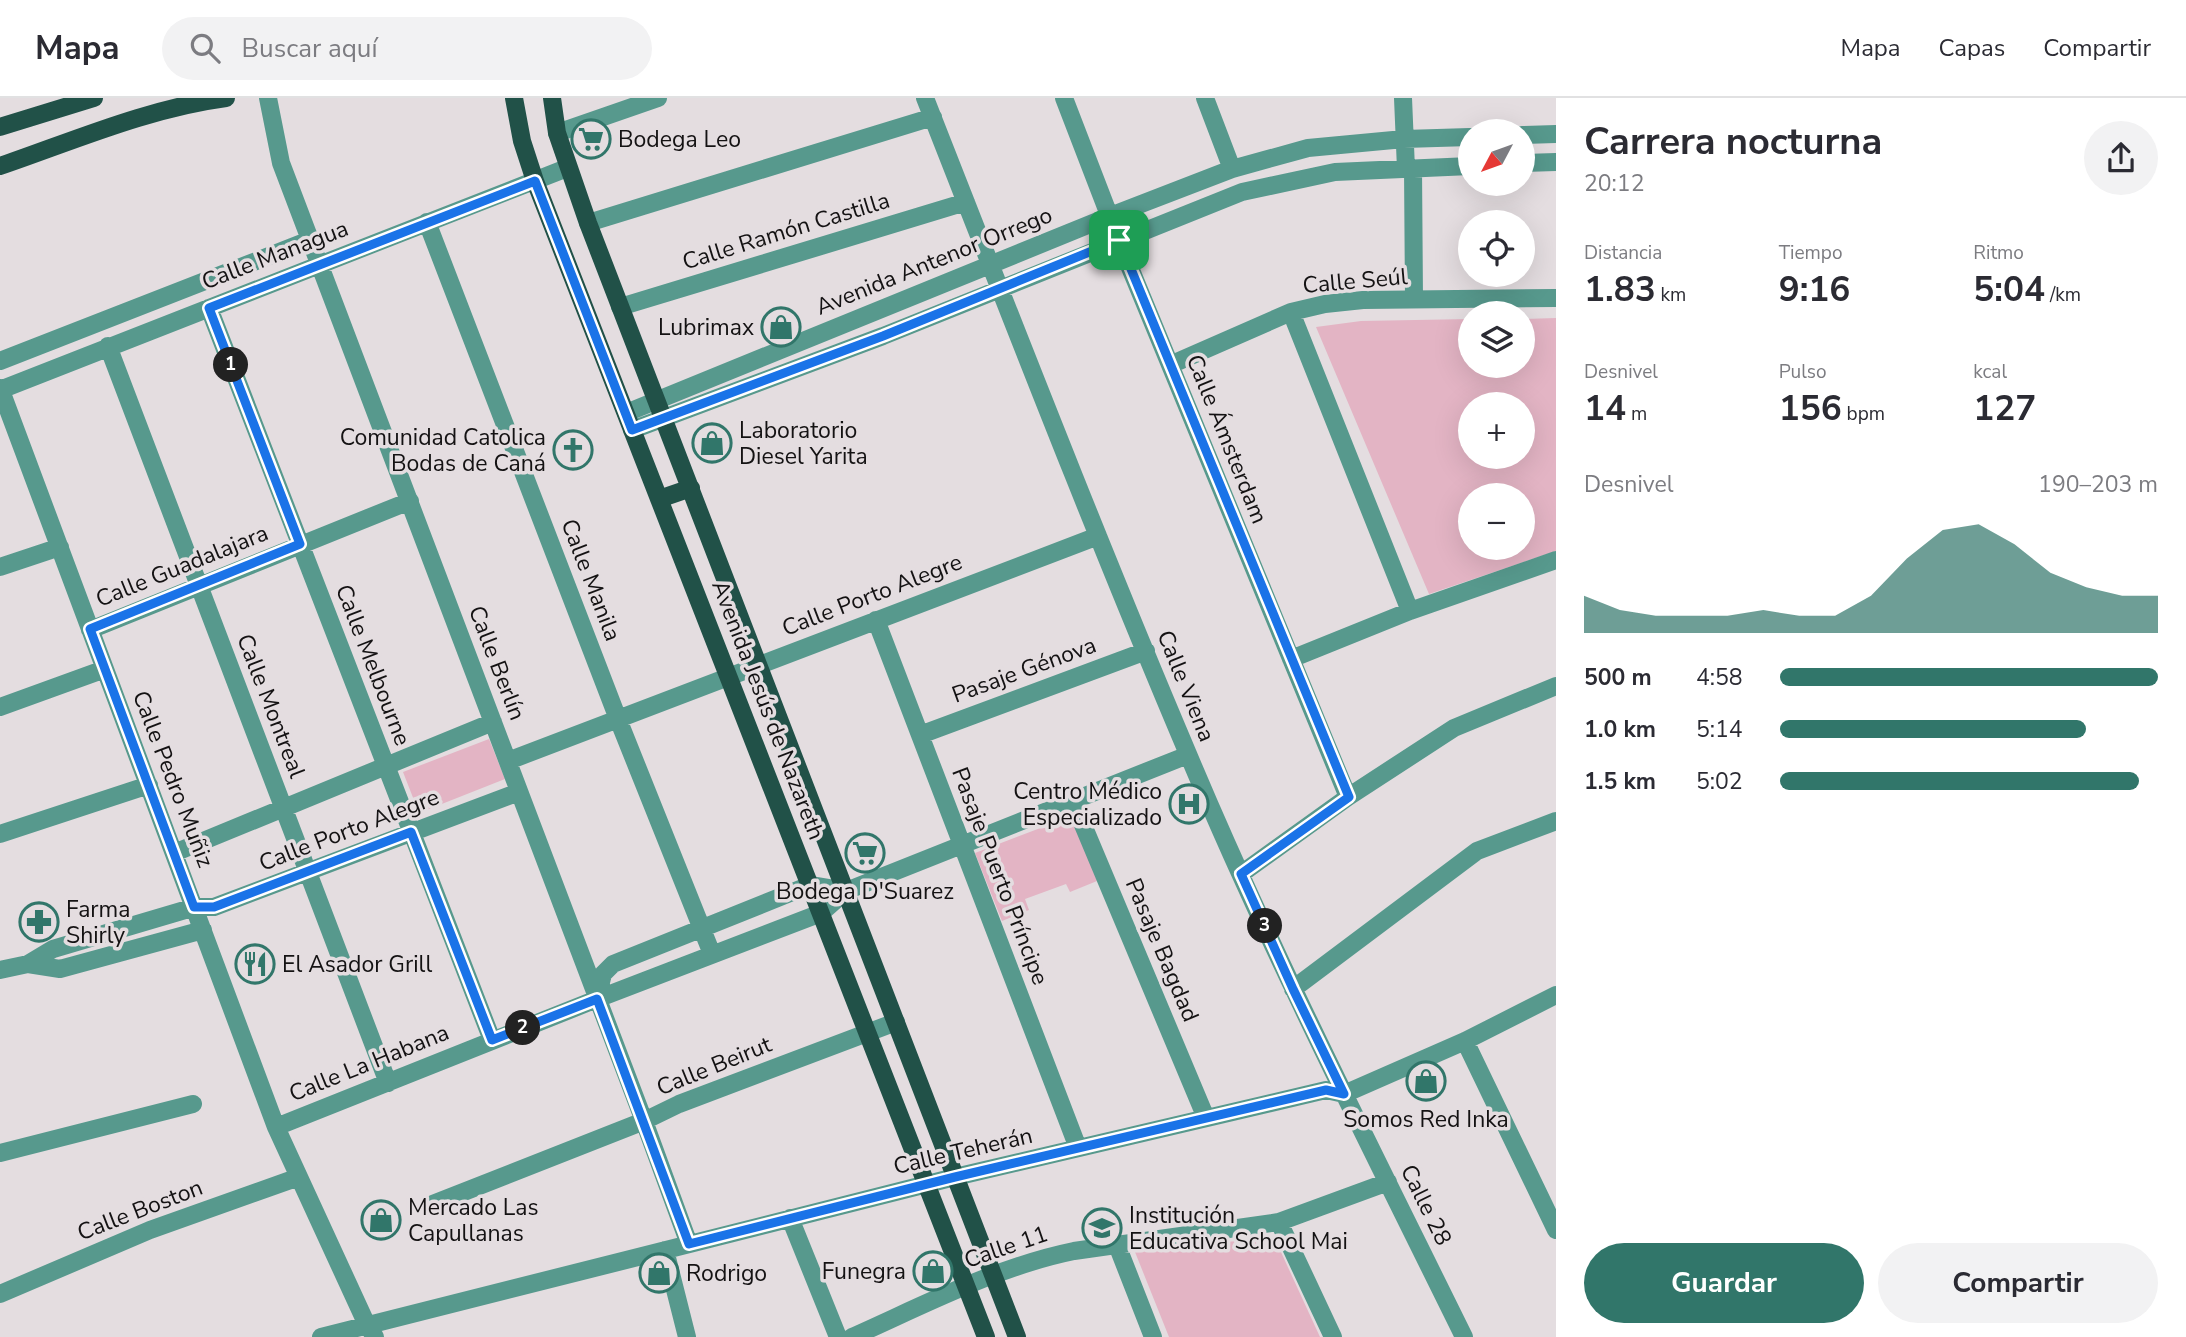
<!DOCTYPE html>
<html lang="es">
<meta charset="utf-8">
<style>
body{margin:0;font-family:"Nunito Sans",sans-serif;background:#f2f2f3;color:#2b2b33;height:100vh;display:flex;flex-direction:column;font-size:26px;white-space:nowrap}
*{box-sizing:border-box;margin:0}
p{font-size:23px;color:#7c7c81}
.icon{flex:none;width:38px;height:38px;fill:none;stroke:currentColor;stroke-width:2;stroke-linecap:round;stroke-linejoin:round}
.map{position:relative;flex:1;overflow:hidden}
.sheet{display:flex;flex-direction:column;background:#fff;width:630px}
.sheet>*{flex:none}
.needle{width:46px;rotate:229deg}
.fabs{position:absolute;left:1458px;top:21px;display:grid;gap:14px}
.fabs a{display:grid;place-items:center;width:77px;height:77px;border-radius:50%;background:#fff;box-shadow:0 7px 28px #0002;font-size:35px}
.pin{position:absolute;display:grid;place-items:center;width:60px;height:60px;color:#fff;margin:-30px;border-radius:14px;box-shadow:0 4px 10px #0006}
.km{position:absolute;width:35px;height:35px;margin:-18px;border-radius:50%;background:#222;color:#fff;font-size:19px;line-height:35px;text-align:center}
.round{display:grid;place-items:center;flex:none;width:74px;height:74px;border-radius:37px;background:#f2f2f3}
.summary{display:flex;align-items:center;justify-content:space-between;height:119px;padding:0 28px}
h1{font-size:38px;font-weight:700;line-height:52px}
.figures{display:grid;grid-template-columns:repeat(3,1fr);gap:10px;height:119px;padding:7px 28px}
.figures div{display:grid;align-content:center}
.figures b{font-size:35px;font-weight:700}
.figures small{font-size:19px;font-weight:400}
.figures p{font-size:19px}
.chart{height:196px;padding:14px 28px}
.chart p{display:flex;justify-content:space-between}
.chart svg{width:100%;height:126px;margin-top:7px;fill:#31766a;opacity:.7}
.action{display:flex;gap:14px;margin-top:auto;padding:14px 28px}
.action a{flex:1;height:80px;border-radius:42px;background:#31766a;color:#fff;font-size:28px;font-weight:700;line-height:80px;text-align:center}
.action a+a{background:#f2f2f3;color:#2b2b33}
ul{padding:0 28px;list-style:none;font-size:23px}
li{display:grid;grid-template-columns:112px 84px 1fr;align-items:center;height:52px}
li i{height:18px;border-radius:9px;background:#31766a}
header{display:flex;align-items:center;gap:42px;box-sizing:border-box;height:98px;padding:0 35px;background:#fff;border-bottom:2px solid #e1e1e2}
header strong{font-size:33px}
nav{display:flex;gap:38px;margin-inline-start:auto;font-size:24px}
.search{width:490px;height:63px;background:#f2f2f3;display:flex;align-items:center;gap:18px;box-sizing:border-box;padding:0 24px;border-radius:38px;color:#7c7c81;font-size:26px}
main{display:flex;flex:1;min-height:0}
.map>svg:first-child{display:block}
.green{fill:#e3b4c4;fill-rule:evenodd}
.lines{fill:none;stroke-linecap:round;stroke-linejoin:round}
.minor{stroke:#57998d;stroke-width:18}
.major{stroke:#215148;stroke-width:18}
.route-casing{stroke:#fff;stroke-width:14}
.route{stroke:#1a73e8;stroke-width:9}
.labels{text-anchor:middle;dominant-baseline:central;stroke-width:7;stroke-linejoin:round;paint-order:stroke}
.poi-label{font-size:23px;fill:#141213;stroke:#e4dde0;text-anchor:start}
.street-label{font-size:23px;fill:#141213;stroke:#e4dde0}
</style>
<header>
<strong>Mapa</strong>
<div class="search"><svg class="icon" aria-label="search" viewBox="0 0 24 24"><circle cx="10" cy="10" r="6"/><path d="M15 15l6 6"/></svg>Buscar aquí</div>
<nav><a>Mapa</a><a>Capas</a><a>Compartir</a></nav>
</header>
<main>
<div class="map">
<svg width="1556" height="1239" viewBox="0 0 1556 1239">
<rect width="100%" height="100%" fill="#e4dde0"/>
<!-- green -->
<path class="green" d="M1556 220V453L1429 496 1316 229 1361 223 1470 221V268H1522L1523 221ZM1470 306H1522V359H1470ZM1470 397H1522V450H1470Z
M489 641 505 681 419 715 403 674Z
M1072 718 1097 783 1070 794 1066 786 1025 801 1029 812 1002 823 975 755Z
M1275 1141 1320 1239H1169L1133 1149Z"/>
<g class="lines">
<!-- minor -->
<path class="minor" d="M268 0 281 65 644 1023 689 1146
M925 0C1011 219 1096 439 1188 656 1271 854 1369 1046 1464 1239
M1064 0 1119 143 1348 699
M1205 0 1232 71
M1403 0 1406 71
M557 35 658 0
M1522 37 1556 36
M1522 65 1556 64
M1413 70 1414 201
M427 124 618 621 712 856
M588 125 933 19
M620 209 966 104
M209 210 492 942
M1291 214 1410 513
M108 248 388 985
M0 263 310 142
M1170 267 1291 214 1325 206 1363 202 1556 200
M0 290 276 1029 367 1227 375 1239
M0 292 567 70
M626 315 1110 118 1232 71 1308 50 1404 41 1470 39
M632 332 883 238 1242 94 1335 74 1470 68
M0 469 60 449
M876 522 1078 1050
M90 532 410 403
M1291 561 1410 513 1556 462
M0 609 105 571
M920 637 1146 553
M508 663 1098 438
M1073 703 1206 1020
M0 736 149 687
M174 755 493 624
M1241 776 1348 699 1454 630 1556 588
M28 866 60 871 203 832
M0 872 28 866 53 851 195 809H214L519 694
M1293 891 1477 753 1556 723
M597 901 603 876 613 866 810 787 846 793
M1465 943 1556 1132
M276 1029 597 901 821 815 846 793 1188 657
M0 1055 193 1006
M433 1106 644 1023 679 1006 896 924
M790 1120 838 1239
M1279 1124 1333 1239
M1117 1147 1153 1239
M665 1152 687 1239
M0 1196 150 1132 299 1079
M321 1239 955 1079 1326 992 1344 996 1465 943 1556 897
M852 1239C924 1207 996 1169 1074 1153L1279 1124 1388 1084"/>
<!-- major -->
<path class="major" d="M514 0 522 43 535 83 986 1239
M552 0 557 35 588 125 1017 1239
M0 29 94 0
M0 68C73 43 149 10 226 0
M659 401 691 390"/>
</g>
<g class="lines">
<!-- route casing -->
<g class="route-casing">
<path id="route" d="M535 83 632 332 883 238 1119 142 1349 699 1241 776 1293 891 1344 996 1326 992 955 1079 689 1146 597 901 492 942 411 734 214 809H194L90 531 300 446 209 210Z"/>
</g>
<!-- route -->
<use href="#route" class="route"/>
</g>
<!-- icons -->
<defs>
<g id="supermarket-ring" transform="scale(2.0125)"><circle r="9.5" fill="#e4dde0" stroke="#31766a" stroke-width="1.5"/><path d="M-6-5.5h2.5l.6 2H6L4.5 2H-2.5L-4.4-4H-6ZM-1.5 3.2a1.3 1.3 0 1 0 .1 0ZM3 3.2a1.3 1.3 0 1 0 .1 0Z" fill="#31766a"/></g>
<g id="shop-ring" transform="scale(2.0125)"><circle r="9.5" fill="#e4dde0" stroke="#31766a" stroke-width="1.5"/><path d="M-5-2.5h2.3a2.7 3.5 0 0 1 5.4 0H5L5.5 6h-11ZM-1.5-2.5h3a1.5 2.3 0 0 0-3 0Z" fill="#31766a"/></g>
<g id="church-ring" transform="scale(2.0125)"><circle r="9.5" fill="#e4dde0" stroke="#31766a" stroke-width="1.5"/><path d="M-1.2-6h2.4v3.5h3.3v2.4h-3.3V6h-2.4V-.1h-3.3v-2.4h3.3Z" fill="#31766a"/></g>
<g id="hospital-ring" transform="scale(2.0125)"><circle r="9.5" fill="#e4dde0" stroke="#31766a" stroke-width="1.5"/><path d="M-5-5h3v3.5h4V-5h3V5h-3V1.5h-4V5h-3Z" fill="#31766a"/></g>
<g id="pharmacy-ring" transform="scale(2.0125)"><circle r="9.5" fill="#e4dde0" stroke="#31766a" stroke-width="1.5"/><path d="M-2-6h4v4h4v4h-4v4h-4v-4h-4v-4h4Z" fill="#31766a"/></g>
<g id="restaurant-ring" transform="scale(2.0125)"><circle r="9.5" fill="#e4dde0" stroke="#31766a" stroke-width="1.5"/><path d="M-5-6h1v4h1v-4h1v4h1v-4h1v5L-1.5 .5V6h-2V.5L-5-1ZM5-6V6H3V1.5H1.5Q1.5-4 5-6Z" fill="#31766a"/></g>
<g id="school-ring" transform="scale(2.0125)"><circle r="9.5" fill="#e4dde0" stroke="#31766a" stroke-width="1.5"/><path d="M0-5L7-2L0 1L-7-2ZM-4 1L0 2.5L4 1V4Q0 6-4 4Z" fill="#31766a"/></g>
</defs>
<g fill-rule="evenodd">
<use href="#supermarket-ring" x="591" y="41"/>
<use href="#shop-ring" x="781" y="229"/>
<use href="#shop-ring" x="712" y="345"/>
<use href="#church-ring" x="573" y="352"/>
<use href="#hospital-ring" x="1189" y="706"/>
<use href="#supermarket-ring" x="865" y="755"/>
<use href="#pharmacy-ring" x="39" y="824"/>
<use href="#restaurant-ring" x="255" y="866"/>
<use href="#shop-ring" x="1426" y="983"/>
<use href="#shop-ring" x="381" y="1122"/>
<use href="#school-ring" x="1102" y="1130"/>
<use href="#shop-ring" x="933" y="1173"/>
<use href="#shop-ring" x="659" y="1175"/>
</g>
<g class="labels">
<!-- poi labels -->
<g class="poi-label">
<text x="618" y="41">Bodega Leo</text>
<text x="754" y="229" text-anchor="end">Lubrimax</text>
<text x="739" y="332">Laboratorio<tspan x="739" dy="26">Diesel Yarita</tspan></text>
<text x="546" y="339" text-anchor="end">Comunidad Catolica<tspan x="546" dy="26">Bodas de Caná</tspan></text>
<text x="1162" y="693" text-anchor="end">Centro Médico<tspan x="1162" dy="26">Especializado</tspan></text>
<text x="865" y="793" text-anchor="middle">Bodega D'Suarez</text>
<text x="66" y="811">Farma<tspan x="66" dy="26">Shirly</tspan></text>
<text x="282" y="866">El Asador Grill</text>
<text x="1426" y="1021" text-anchor="middle">Somos Red Inka</text>
<text x="408" y="1109">Mercado Las<tspan x="408" dy="26">Capullanas</tspan></text>
<text x="1129" y="1117">Institución<tspan x="1129" dy="26">Educativa School Mai</tspan></text>
<text x="906" y="1173" text-anchor="end">Funegra</text>
<text x="686" y="1175">Rodrigo</text>
</g>
<!-- street labels -->
<g class="street-label">
<text transform="translate(786 133) rotate(-17)">Calle Ramón Castilla</text>
<text transform="translate(275 157) rotate(-21)">Calle Managua</text>
<text transform="translate(934 163) rotate(-22)">Avenida Antenor Orrego</text>
<text transform="translate(1355 183) rotate(-5)">Calle Seúl</text>
<text transform="translate(1227 341) rotate(68)">Calle Ámsterdam</text>
<text transform="translate(182 468) rotate(-22)">Calle Guadalajara</text>
<text transform="translate(591 482) rotate(69)">Calle Manila</text>
<text transform="translate(872 497) rotate(-21)">Calle Porto Alegre</text>
<text transform="translate(497 565) rotate(69)">Calle Berlín</text>
<text transform="translate(373 567) rotate(69)">Calle Melbourne</text>
<text transform="translate(1024 572) rotate(-20)">Pasaje Génova</text>
<text transform="translate(1186 588) rotate(68)">Calle Viena</text>
<text transform="translate(271 608) rotate(69)">Calle Montreal</text>
<text transform="translate(768 612) rotate(69)">Avenida Jesús de Nazareth</text>
<text transform="translate(173 681) rotate(69)">Calle Pedro Muñiz</text>
<text transform="translate(349 732) rotate(-21)">Calle Porto Alegre</text>
<text transform="translate(1000 778) rotate(69)">Pasaje Puerto Príncipe</text>
<text transform="translate(1162 852) rotate(67)">Pasaje Bagdad</text>
<text transform="translate(369 965) rotate(-22)">Calle La Habana</text>
<text transform="translate(714 968) rotate(-22)">Calle Beirut</text>
<text transform="translate(963 1053) rotate(-13)">Calle Teherán</text>
<text transform="translate(1426 1107) rotate(64)">Calle 28</text>
<text transform="translate(140 1112) rotate(-21)">Calle Boston</text>
<text transform="translate(1006 1149) rotate(-19)">Calle 11</text>
</g>
</g>
</svg>
<div class="fabs">
<a><svg class="needle" viewBox="-14 -14 28 28"><path d="M0-13l5 13h-10z" fill="#e53935"/><path d="M0 13l5-13h-10z" fill="#7c7c81"/></svg></a>
<a><svg class="icon" aria-label="locate" viewBox="0 0 24 24"><circle cx="12" cy="12" r="6"/><path d="M12 2v4M12 18v4M2 12h4M18 12h4"/></svg></a>
<a><svg class="icon" aria-label="layers" viewBox="0 0 24 24"><path d="M12 4l9 5-9 5-9-5zM3 14l9 5 9-5"/></svg></a>
<a>+</a>
<a>−</a>
</div>
<div class="pin" style="left:1119px;top:142px;background:#1e9e55"><svg class="icon" aria-label="arrive" viewBox="0 0 24 24"><path d="M6 21V4h12l-3 4 3 4H6"/></svg></div>
<b class="km" style="left:231px;top:267px">1</b>
<b class="km" style="left:523px;top:930px">2</b>
<b class="km" style="left:1265px;top:828px">3</b>
</div>
<section class="sheet">
<div class="summary"><div><h1>Carrera nocturna</h1><p>20:12</p></div><a class="round"><svg class="icon" aria-label="share" viewBox="0 0 24 24"><path d="M12 15V3M7 8l5-5 5 5M5 13v7h14v-7"/></svg></a></div>
<div class="figures">
<div><p>Distancia</p><b>1.83<small> km</small></b></div>
<div><p>Tiempo</p><b>9:16</b></div>
<div><p>Ritmo</p><b>5:04<small> /km</small></b></div>
</div>
<div class="figures">
<div><p>Desnivel</p><b>14<small> m</small></b></div>
<div><p>Pulso</p><b>156<small> bpm</small></b></div>
<div><p>kcal</p><b>127</b></div>
</div>
<div class="chart"><p><span>Desnivel</span>190–203 m</p>
<svg viewBox="0 0 160 44" preserveAspectRatio="none"><path d="M0 44V31L10 36L20 38L30 38L40 38L50 36L60 38L70 38L80 31L90 18L100 8L110 6L120 13L130 23L140 28L150 31L160 31V44z"/></svg>
</div>
<ul>
<li><b>500 m</b>4:58<i style="width:100%"></i></li>
<li><b>1.0 km</b>5:14<i style="width:81%"></i></li>
<li><b>1.5 km</b>5:02<i style="width:95%"></i></li>
</ul>
<div class="action"><a>Guardar</a><a>Compartir</a></div>
</section>
</main>
